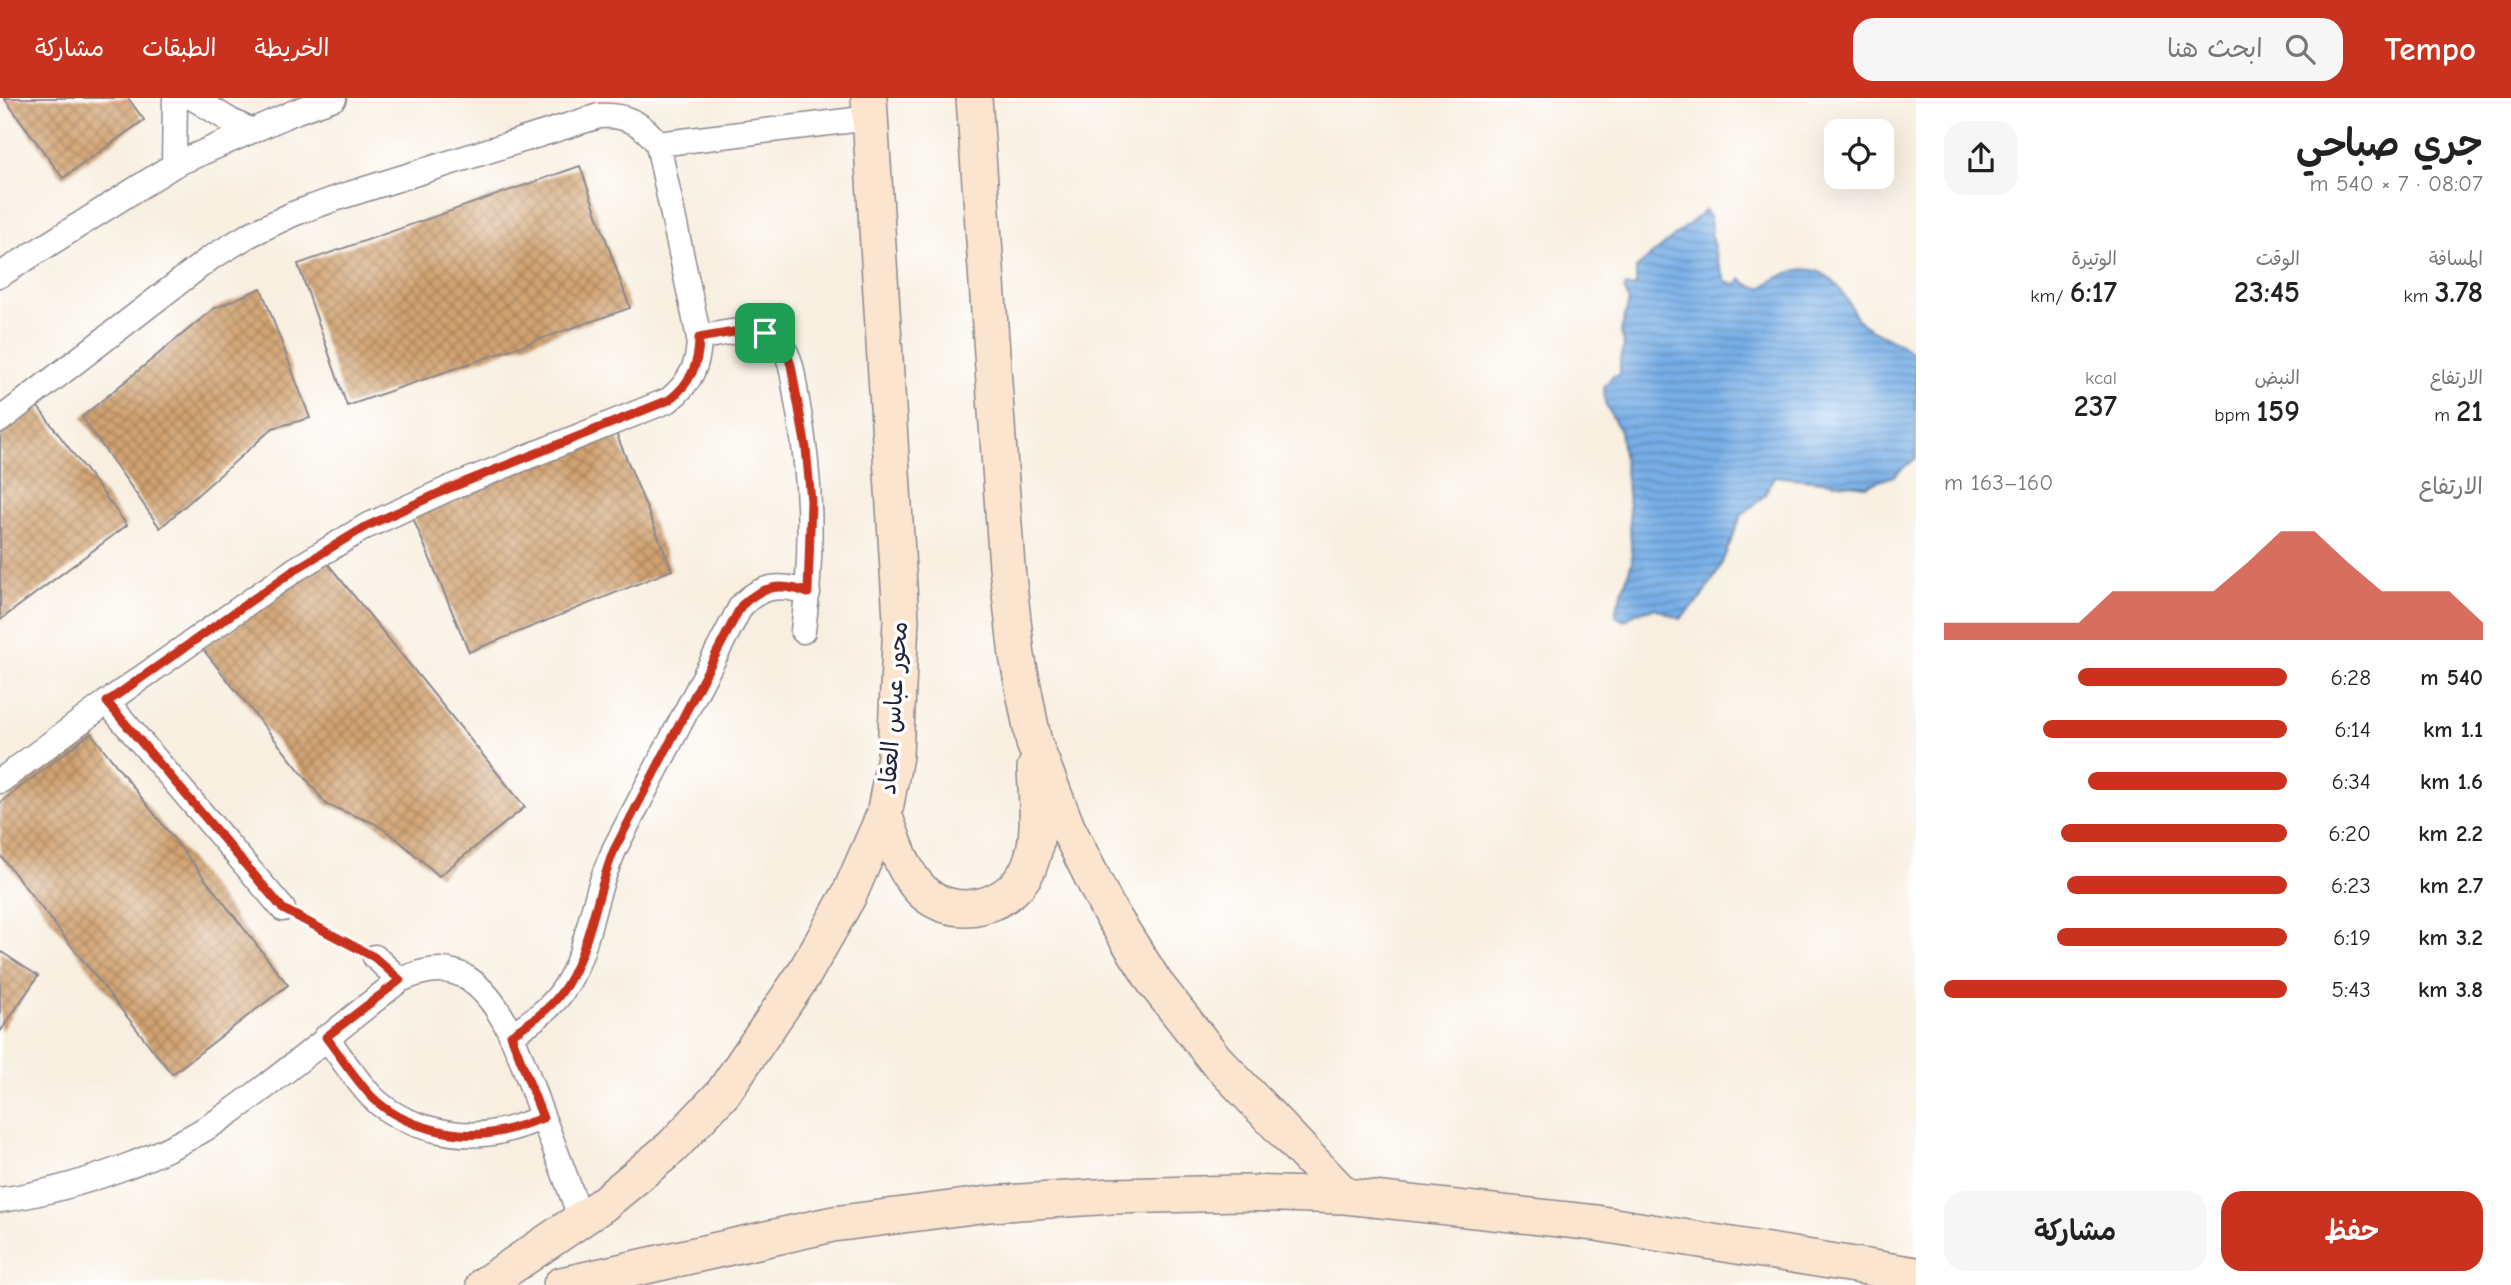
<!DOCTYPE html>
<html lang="ar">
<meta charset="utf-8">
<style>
body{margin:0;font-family:"Comic Neue","Playpen Sans Arabic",sans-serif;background:#f6f6f6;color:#222;direction:rtl;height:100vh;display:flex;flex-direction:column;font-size:26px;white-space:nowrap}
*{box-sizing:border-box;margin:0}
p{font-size:23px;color:#767676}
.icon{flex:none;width:38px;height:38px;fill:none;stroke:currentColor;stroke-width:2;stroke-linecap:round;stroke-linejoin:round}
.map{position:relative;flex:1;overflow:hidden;direction:ltr}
.details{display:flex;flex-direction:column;background:#fff;width:595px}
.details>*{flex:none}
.tools{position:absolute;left:1824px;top:21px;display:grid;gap:14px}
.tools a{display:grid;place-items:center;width:70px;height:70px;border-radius:14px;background:#fff;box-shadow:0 7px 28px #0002;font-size:35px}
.pin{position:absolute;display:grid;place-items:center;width:60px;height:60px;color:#fff;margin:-30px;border-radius:14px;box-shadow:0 4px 10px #0006}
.round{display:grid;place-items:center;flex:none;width:74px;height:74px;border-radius:21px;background:#f6f6f6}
.head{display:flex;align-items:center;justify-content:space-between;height:119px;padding:0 28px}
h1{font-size:38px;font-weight:600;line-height:52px}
.metrics{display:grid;grid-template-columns:repeat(3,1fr);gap:10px;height:119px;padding:7px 28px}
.metrics div{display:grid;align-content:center}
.metrics b{font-size:30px;font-weight:600}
.metrics small{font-size:19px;font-weight:400}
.metrics p{font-size:19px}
.chart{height:196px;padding:14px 28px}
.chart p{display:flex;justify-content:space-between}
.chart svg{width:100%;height:126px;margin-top:7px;fill:#c8321e;opacity:.7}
.action{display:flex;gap:14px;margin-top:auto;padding:14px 28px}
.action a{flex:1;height:80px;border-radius:21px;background:#c8321e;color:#fff;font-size:28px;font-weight:600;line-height:80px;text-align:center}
.action a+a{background:#f6f6f6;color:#222}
ul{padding:0 28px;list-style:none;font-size:23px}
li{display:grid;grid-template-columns:112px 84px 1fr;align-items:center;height:52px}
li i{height:18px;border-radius:9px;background:#c8321e}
header{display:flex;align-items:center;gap:42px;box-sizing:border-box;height:98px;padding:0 35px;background:#c8321e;color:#fff}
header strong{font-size:33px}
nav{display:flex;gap:38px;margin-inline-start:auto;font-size:24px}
.search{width:490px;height:63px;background:#f6f6f6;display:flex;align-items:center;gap:18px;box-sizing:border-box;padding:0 24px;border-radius:21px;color:#767676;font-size:26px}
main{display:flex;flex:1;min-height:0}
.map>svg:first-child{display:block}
.water{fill:url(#water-rules);stroke:#4c6890;stroke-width:2}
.building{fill:url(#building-cross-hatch)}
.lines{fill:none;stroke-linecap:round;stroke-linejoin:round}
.minor-casing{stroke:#8d888e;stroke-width:27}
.secondary-casing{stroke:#8d888e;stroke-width:38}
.path{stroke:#8d888e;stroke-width:4.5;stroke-dasharray:2 5;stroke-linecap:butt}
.minor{stroke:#fff;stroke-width:24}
.secondary{stroke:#fce5cf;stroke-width:35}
.route-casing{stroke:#fff;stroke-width:14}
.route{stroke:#c8321e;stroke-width:9}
.labels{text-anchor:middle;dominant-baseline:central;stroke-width:7;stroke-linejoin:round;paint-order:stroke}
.street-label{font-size:24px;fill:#22223b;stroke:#fff}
</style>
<header>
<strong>Tempo</strong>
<div class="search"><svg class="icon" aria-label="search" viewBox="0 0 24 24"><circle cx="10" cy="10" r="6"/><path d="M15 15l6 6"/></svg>ابحث هنا</div>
<nav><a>الخريطة</a><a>الطبقات</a><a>مشاركة</a></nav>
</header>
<main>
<section class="details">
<div class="head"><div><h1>جري صباحي</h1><p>08:07 · 7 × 540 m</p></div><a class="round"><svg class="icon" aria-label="share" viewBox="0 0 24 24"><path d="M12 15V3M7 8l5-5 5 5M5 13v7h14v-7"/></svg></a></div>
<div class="metrics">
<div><p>المسافة</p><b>3.78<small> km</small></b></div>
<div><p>الوقت</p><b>23:45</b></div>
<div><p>الوتيرة</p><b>6:17<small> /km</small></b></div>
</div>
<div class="metrics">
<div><p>الارتفاع</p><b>21<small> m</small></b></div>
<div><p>النبض</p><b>159<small> bpm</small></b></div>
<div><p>kcal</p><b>237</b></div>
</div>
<div class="chart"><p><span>الارتفاع</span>160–163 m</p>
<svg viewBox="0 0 160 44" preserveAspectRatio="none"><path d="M0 44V38L10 38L20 38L30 38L40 38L50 27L60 27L70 27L80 27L90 17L100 6L110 6L120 17L130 27L140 27L150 27L160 38V44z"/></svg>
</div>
<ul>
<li><b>540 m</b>6:28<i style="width:61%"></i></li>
<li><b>1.1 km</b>6:14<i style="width:71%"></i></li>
<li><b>1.6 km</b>6:34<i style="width:58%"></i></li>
<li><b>2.2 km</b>6:20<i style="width:66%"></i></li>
<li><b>2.7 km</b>6:23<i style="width:64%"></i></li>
<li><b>3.2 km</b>6:19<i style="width:67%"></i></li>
<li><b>3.8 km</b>5:43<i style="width:100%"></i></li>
</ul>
<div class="action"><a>حفظ</a><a>مشاركة</a></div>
</section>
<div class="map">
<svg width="1916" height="1187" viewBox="0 0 1916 1187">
<defs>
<pattern id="water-rules" width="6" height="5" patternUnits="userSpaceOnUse" patternTransform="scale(1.75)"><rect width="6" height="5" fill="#77aee6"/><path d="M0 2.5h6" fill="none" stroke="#618dbc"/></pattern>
<pattern id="building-cross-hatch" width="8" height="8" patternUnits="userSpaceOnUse" patternTransform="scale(1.75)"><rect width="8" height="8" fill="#d1a270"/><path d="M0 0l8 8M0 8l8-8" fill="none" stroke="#a9845d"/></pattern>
</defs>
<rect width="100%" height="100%" fill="#fff"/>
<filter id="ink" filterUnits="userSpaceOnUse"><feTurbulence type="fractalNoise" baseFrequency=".0143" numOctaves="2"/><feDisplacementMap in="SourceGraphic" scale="14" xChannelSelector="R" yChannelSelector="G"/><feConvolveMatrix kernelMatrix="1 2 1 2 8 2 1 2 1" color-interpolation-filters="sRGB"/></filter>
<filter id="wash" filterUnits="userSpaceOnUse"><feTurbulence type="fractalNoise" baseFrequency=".00686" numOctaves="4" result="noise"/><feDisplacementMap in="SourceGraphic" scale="28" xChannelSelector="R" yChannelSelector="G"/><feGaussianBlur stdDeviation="1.57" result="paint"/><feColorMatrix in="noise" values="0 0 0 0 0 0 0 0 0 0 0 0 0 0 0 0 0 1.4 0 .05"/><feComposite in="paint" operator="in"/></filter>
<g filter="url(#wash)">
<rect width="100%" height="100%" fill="#f8efe0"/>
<!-- water -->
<path class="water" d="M1706 112C1713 123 1710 133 1713 145 1715 159 1720 171 1726 184L1737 186 1741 181 1751 188 1761 190C1795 167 1822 160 1846 200 1852 209 1855 221 1864 227 1881 238 1902 244 1916 257V360L1893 378 1866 388 1774 378 1765 397 1741 418 1719 472 1701 500 1680 521 1655 510 1636 515 1624 523 1616 518V512L1632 464 1628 395 1620 333 1605 305 1604 289 1612 279 1620 277V260L1624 248 1621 233 1629 203 1624 191 1626 188 1632 190 1636 188V170Z"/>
<g id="blocks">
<!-- building -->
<path class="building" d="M4 0H128L144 22 63 80Z
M580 68 630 210 347 308 298 166Z
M261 190 310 320 273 330 160 430 82 319 213 211Z
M35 305 127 427 0 522V331Z
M614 330 672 472 469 554 410 413Z
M324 461 525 709 439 778 397 741 374 725 327 707 202 550Z
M91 635 288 887 172 976 0 757V705Z
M0 853 38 878 0 934Z"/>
</g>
</g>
<g filter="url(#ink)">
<use href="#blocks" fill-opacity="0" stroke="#8d888e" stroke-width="2"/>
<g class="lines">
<!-- minor casing -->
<g class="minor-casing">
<path id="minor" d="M193 0 231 23 252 33
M658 46 870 20
M174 67 175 0
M0 177 174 67 297 13 334 0
M699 240C722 236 752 226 773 240 793 253 793 281 797 303 812 382 813 453 803 533
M0 322 209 161 249 137 293 116 340 99 599 18C625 16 643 25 658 46L699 240C699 267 690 285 669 302L450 390 365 429 296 471 107 604 0 683
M107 604 283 811
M375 859 400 882
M511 937C529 925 548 913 561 895 585 863 589 820 602 783 605 773 610 763 614 752L741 508C761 487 781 485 808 495
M326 939C341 959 355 981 372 999 403 1030 460 1043 502 1033 516 1030 530 1024 543 1020
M0 1102C73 1092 167 1059 228 1016 287 975 343 926 400 882 421 873 445 866 467 880 507 905 525 972 541 1015 555 1050 568 1086 581 1121"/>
</g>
<!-- secondary casing -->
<g class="secondary-casing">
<path id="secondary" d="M974 0 1007 469 1017 558 1034 645 1067 729 1107 809 1155 885 1214 960 1345 1098
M884 717C893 739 900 766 915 785 948 829 1018 811 1032 760 1041 732 1036 699 1035 670
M484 1187 602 1107 672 1049 723 995 804 876 849 797 884 717 895 658 901 521 869 0
M561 1187 833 1126 989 1106 1113 1098 1241 1095 1345 1098 1596 1125 1916 1177"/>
</g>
<!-- path -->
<path class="path" d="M306 822 354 848"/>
<!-- minor -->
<use href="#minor" class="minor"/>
<!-- secondary -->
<use href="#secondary" class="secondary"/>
</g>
</g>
<g class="lines" filter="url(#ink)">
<!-- route casing -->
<g class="route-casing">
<path id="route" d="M745 232C768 234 784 244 791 267L806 350 811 403 808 495C781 484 761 488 741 508L614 752C596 796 588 860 561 895 548 913 529 925 511 937L543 1020C530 1024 516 1030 502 1033 460 1043 403 1030 372 999 355 981 341 959 326 939L400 882 374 859 283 811 107 604 296 471 365 429 450 390 669 302C690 286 699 267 699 240Z"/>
</g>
<!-- route -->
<use href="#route" class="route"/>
</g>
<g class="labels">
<!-- street labels -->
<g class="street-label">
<text transform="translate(893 610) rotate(-86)">محور عباس العقاد</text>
</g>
</g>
</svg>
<div class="tools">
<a><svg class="icon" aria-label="locate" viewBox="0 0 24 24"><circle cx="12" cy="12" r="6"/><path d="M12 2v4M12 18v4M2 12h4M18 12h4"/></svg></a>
</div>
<div class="pin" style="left:765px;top:235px;background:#1e9e55"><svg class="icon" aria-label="arrive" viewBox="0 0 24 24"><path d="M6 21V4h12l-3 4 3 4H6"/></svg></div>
</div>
</main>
